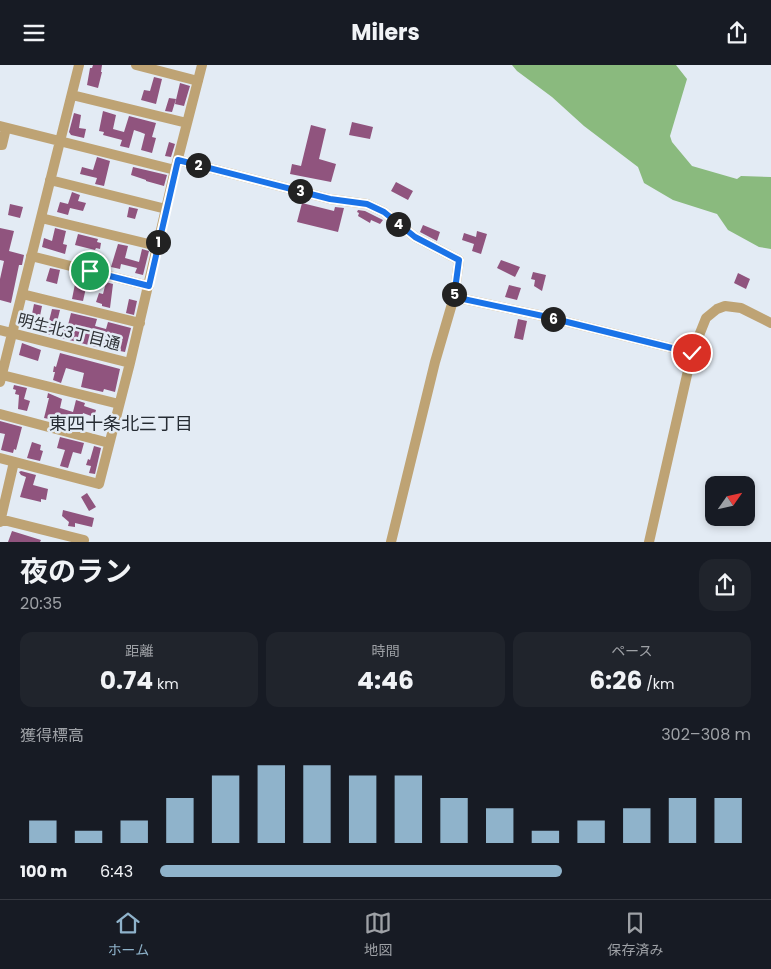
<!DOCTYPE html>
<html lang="ja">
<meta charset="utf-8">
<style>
body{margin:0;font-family:Poppins,"Noto Sans JP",sans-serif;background:#20242c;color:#f1f3f6;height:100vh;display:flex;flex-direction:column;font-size:19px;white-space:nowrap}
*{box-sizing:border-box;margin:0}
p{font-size:16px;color:#9ea1a6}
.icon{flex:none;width:28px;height:28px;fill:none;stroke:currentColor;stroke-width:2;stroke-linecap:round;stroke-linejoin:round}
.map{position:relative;height:477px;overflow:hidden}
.panel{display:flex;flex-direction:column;background:#171b24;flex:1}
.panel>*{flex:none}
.needle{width:32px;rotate:56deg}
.fabs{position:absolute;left:705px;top:411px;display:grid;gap:10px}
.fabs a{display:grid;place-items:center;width:50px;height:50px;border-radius:10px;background:#171b24;box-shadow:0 2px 8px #0003;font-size:25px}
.pin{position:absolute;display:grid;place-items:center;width:42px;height:42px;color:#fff;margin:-21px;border:2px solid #fff;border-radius:50%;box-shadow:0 1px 5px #0007}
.km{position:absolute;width:25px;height:25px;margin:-12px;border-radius:50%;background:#222;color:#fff;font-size:14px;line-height:25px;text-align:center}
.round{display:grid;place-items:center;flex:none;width:52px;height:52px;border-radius:15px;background:#20242c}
.headline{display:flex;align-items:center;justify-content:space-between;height:85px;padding:0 20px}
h1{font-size:28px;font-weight:700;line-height:38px}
.figures{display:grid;grid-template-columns:repeat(3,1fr);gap:8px;height:85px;padding:5px 20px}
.figures div{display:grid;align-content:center;border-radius:12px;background:#20242c;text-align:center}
.figures b{font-size:25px;font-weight:700}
.figures small{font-size:14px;font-weight:400}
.figures p{font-size:14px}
.chart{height:140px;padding:10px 20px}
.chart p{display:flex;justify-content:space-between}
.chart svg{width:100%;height:90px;margin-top:5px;stroke:#8fb3cb;stroke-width:6}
ul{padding:0 20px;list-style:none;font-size:16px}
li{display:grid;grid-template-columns:80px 60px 1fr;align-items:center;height:38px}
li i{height:12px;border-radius:6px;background:#8fb3cb}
header{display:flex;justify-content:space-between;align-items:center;height:65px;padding:0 20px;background:#171b24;font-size:22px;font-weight:700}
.menu{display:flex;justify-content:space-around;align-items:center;height:70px;border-top:1px solid #363941;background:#171b24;font-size:14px;color:#9ea1a6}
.menu a{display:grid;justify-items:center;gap:2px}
.menu .active{color:#8fb3cb}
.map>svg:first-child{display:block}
.forest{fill:#8aba7e}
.building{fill:#90547e}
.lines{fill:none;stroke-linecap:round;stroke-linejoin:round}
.minor{stroke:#bea374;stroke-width:10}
.route-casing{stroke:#fff;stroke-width:10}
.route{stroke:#1a73e8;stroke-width:6}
.labels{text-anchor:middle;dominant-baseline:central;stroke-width:5;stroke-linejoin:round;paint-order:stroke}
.street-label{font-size:16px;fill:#2f3236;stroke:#e3ebf4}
.neighbourhood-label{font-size:18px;fill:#262c33;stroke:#e3ebf4}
</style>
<header><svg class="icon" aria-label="menu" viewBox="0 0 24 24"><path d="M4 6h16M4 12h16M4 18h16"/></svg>Milers<svg class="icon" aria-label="share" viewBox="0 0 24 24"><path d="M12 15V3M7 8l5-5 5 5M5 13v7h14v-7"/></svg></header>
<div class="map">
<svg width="771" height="477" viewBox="0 0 771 477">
<rect width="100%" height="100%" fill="#e3ebf4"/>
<!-- forest -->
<path class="forest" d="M512 0H676L687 14 670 71 672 77 692 101 737 114 741 111 771 112V184L759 182 728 165 717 149 673 135 644 118 638 102 584 61 552 32 517 6Z"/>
<!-- building -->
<path class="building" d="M93 0H102L101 7H102L98 23 87 20 90 3H92Z
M154 12 162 14 156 39 141 35 144 25 150 26Z
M180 18 190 21 184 41 175 39Z
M169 33 176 34 172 47 165 46Z
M103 46 116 50 113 64 124 67 129 51 156 58 152 72 156 73 152 88 141 85 145 69 140 67 134 65 129 83 120 81 122 75 103 70 104 67 99 66Z
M74 48 81 50 79 63 86 64 84 73 71 70 69 67Z
M352 57 373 62 370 74 349 70Z
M311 60 326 64 319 94 336 99 331 117 290 109 292 99 301 101Z
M169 77 175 79 171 92 165 91Z
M97 92 110 96 104 121 95 119 97 113 80 109 82 102 93 105Z
M133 102 167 110 164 121 146 116V115L131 110Z
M396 117 413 126 408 135 391 126Z
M72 127 80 130 78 136 86 138 83 146 70 143 68 150 57 147 60 137 68 139Z
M302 138 334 146 335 142 344 143 338 167 297 157Z
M10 139 23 142 20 153 8 150Z
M129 142 138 144 135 154 127 152Z
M358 145 365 146 383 155 380 159 371 155 370 158 358 151 359 148 357 147Z
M423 160 440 167 437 176 420 167Z
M0 163 14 166 9 186 24 190 22 200H19L11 238 0 235V214L4 196 0 195Z
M55 163 66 166 63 179 67 180 65 189 42 182 44 173 52 176Z
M477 166 487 169 481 189 472 186 474 179 462 175 464 168 476 172Z
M78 169 98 174 97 177 101 178 100 184 96 183 95 185 75 180Z
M118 179 128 181 125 193 139 197 142 184 149 186 143 210 135 208 137 203 121 199 120 204 111 202Z
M501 195 520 202 515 212 497 203Z
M50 203 60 205 57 219 46 216Z
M533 207 546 210 542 226 534 221 535 215 531 214Z
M738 208 750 214 746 224 734 218Z
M82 213 88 214 83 236 72 234 75 219 80 221Z
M106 217 113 219 110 243 102 241V239L96 237 99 228 103 229Z
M509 220 521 223 517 235 505 232Z
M129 234 137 236 134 250 126 248Z
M34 239 42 241 40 251 32 249Z
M52 244 60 245 57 257 68 260 71 248 97 254 95 261 106 264 108 257 131 263 125 287 120 286V284L101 279 100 283 35 266 38 253 49 256Z
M518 254 527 256 523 275 514 273Z
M22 278 41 285 38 296 19 290Z
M60 288 120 304 115 327 104 324 103 327 81 322 84 308 66 303 61 318 53 315 55 307H53L54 301 56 302Z
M14 320 27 323 24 334 30 336 27 346 18 344 19 330 15 329 16 325 13 324Z
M48 328 62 334 60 343 73 347 76 335 85 338 84 341 96 345 94 352 83 348 80 360 44 353 49 333H47Z
M0 356 22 362 16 385 14 384 13 388 1 385 5 369 0 368Z
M60 372 84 378 81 389 73 387 68 403 60 401 65 385 57 383Z
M32 377 41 380 40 385 43 386 40 396 27 393Z
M94 381 101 383 95 409 89 408 91 401 86 400 88 394 90 395Z
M21 406 36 410 33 420 48 424 46 435 41 434V437L20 432 26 412 21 410 19 407Z
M87 428 96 442 89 446 81 432Z
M63 445 94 453 92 462 75 458V462L68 461 69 457 62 451Z
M12 466 41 475 40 477H8Z"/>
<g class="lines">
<!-- minor -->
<path class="minor" d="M136 0 198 16
M72 30 187 58
M0 61 175 105
M0 80H2L6 63
M178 95 330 134 367 139 384 147 415 172 459 195 454 232 435 297 391 477
M50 115 166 144
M41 153 157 181
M31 191 149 221
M22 229 140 258
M454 232 543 251 692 288
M0 265 130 298
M2 310 119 339
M0 317 79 0
M0 349 109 378
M0 393 99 419 130 298 175 105 202 0
M0 454 84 475
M0 457 14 397
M649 477 692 288 706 253 717 244 725 241 741 243 771 258"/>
</g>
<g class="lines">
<!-- route casing -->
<g class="route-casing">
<path id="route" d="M90 206 149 221 178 95 330 134 367 139 384 147 415 172 459 195 454 232 543 251 692 288"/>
</g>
<!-- route -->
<use href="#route" class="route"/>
</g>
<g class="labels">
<!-- street labels -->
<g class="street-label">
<text transform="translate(69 267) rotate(14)">明生北3丁目通</text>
</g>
<!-- neighbourhood labels -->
<g class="neighbourhood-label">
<text x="121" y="358">東四十条北三丁目</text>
</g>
</g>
</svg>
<div class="fabs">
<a><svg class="needle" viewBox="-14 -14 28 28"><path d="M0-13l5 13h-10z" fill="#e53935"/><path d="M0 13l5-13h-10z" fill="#9ea1a6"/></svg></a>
</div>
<div class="pin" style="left:90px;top:206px;background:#1e9e55"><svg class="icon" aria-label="arrive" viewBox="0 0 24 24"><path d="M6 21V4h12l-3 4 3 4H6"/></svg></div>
<div class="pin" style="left:692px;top:288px;background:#d93025"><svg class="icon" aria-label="check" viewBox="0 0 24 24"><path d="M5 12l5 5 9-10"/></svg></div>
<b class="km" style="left:158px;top:177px">1</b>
<b class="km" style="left:198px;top:100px">2</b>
<b class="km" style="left:300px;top:126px">3</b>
<b class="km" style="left:398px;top:159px">4</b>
<b class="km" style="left:454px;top:229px">5</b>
<b class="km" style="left:553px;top:254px">6</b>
</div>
<section class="panel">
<div class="headline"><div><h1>夜のラン</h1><p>20:35</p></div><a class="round"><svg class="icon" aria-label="share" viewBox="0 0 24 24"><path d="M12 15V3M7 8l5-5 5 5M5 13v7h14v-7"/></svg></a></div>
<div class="figures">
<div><p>距離</p><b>0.74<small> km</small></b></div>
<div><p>時間</p><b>4:46</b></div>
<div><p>ペース</p><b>6:26<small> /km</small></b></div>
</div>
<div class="chart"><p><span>獲得標高</span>302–308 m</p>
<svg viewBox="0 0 160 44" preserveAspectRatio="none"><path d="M5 44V33M15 44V38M25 44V33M35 44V22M45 44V11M55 44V6M65 44V6M75 44V11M85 44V11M95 44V22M105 44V27M115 44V38M125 44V33M135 44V27M145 44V22M155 44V22"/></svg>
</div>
<ul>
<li><b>100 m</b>6:43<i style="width:68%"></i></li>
</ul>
</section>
<nav class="menu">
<a class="active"><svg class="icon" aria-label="home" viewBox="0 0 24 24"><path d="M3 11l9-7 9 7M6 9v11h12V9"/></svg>ホーム</a>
<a><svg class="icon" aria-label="map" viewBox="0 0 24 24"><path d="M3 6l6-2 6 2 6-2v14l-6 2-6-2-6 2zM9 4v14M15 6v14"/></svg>地図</a>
<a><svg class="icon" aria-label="saved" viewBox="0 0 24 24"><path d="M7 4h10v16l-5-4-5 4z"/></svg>保存済み</a>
</nav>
